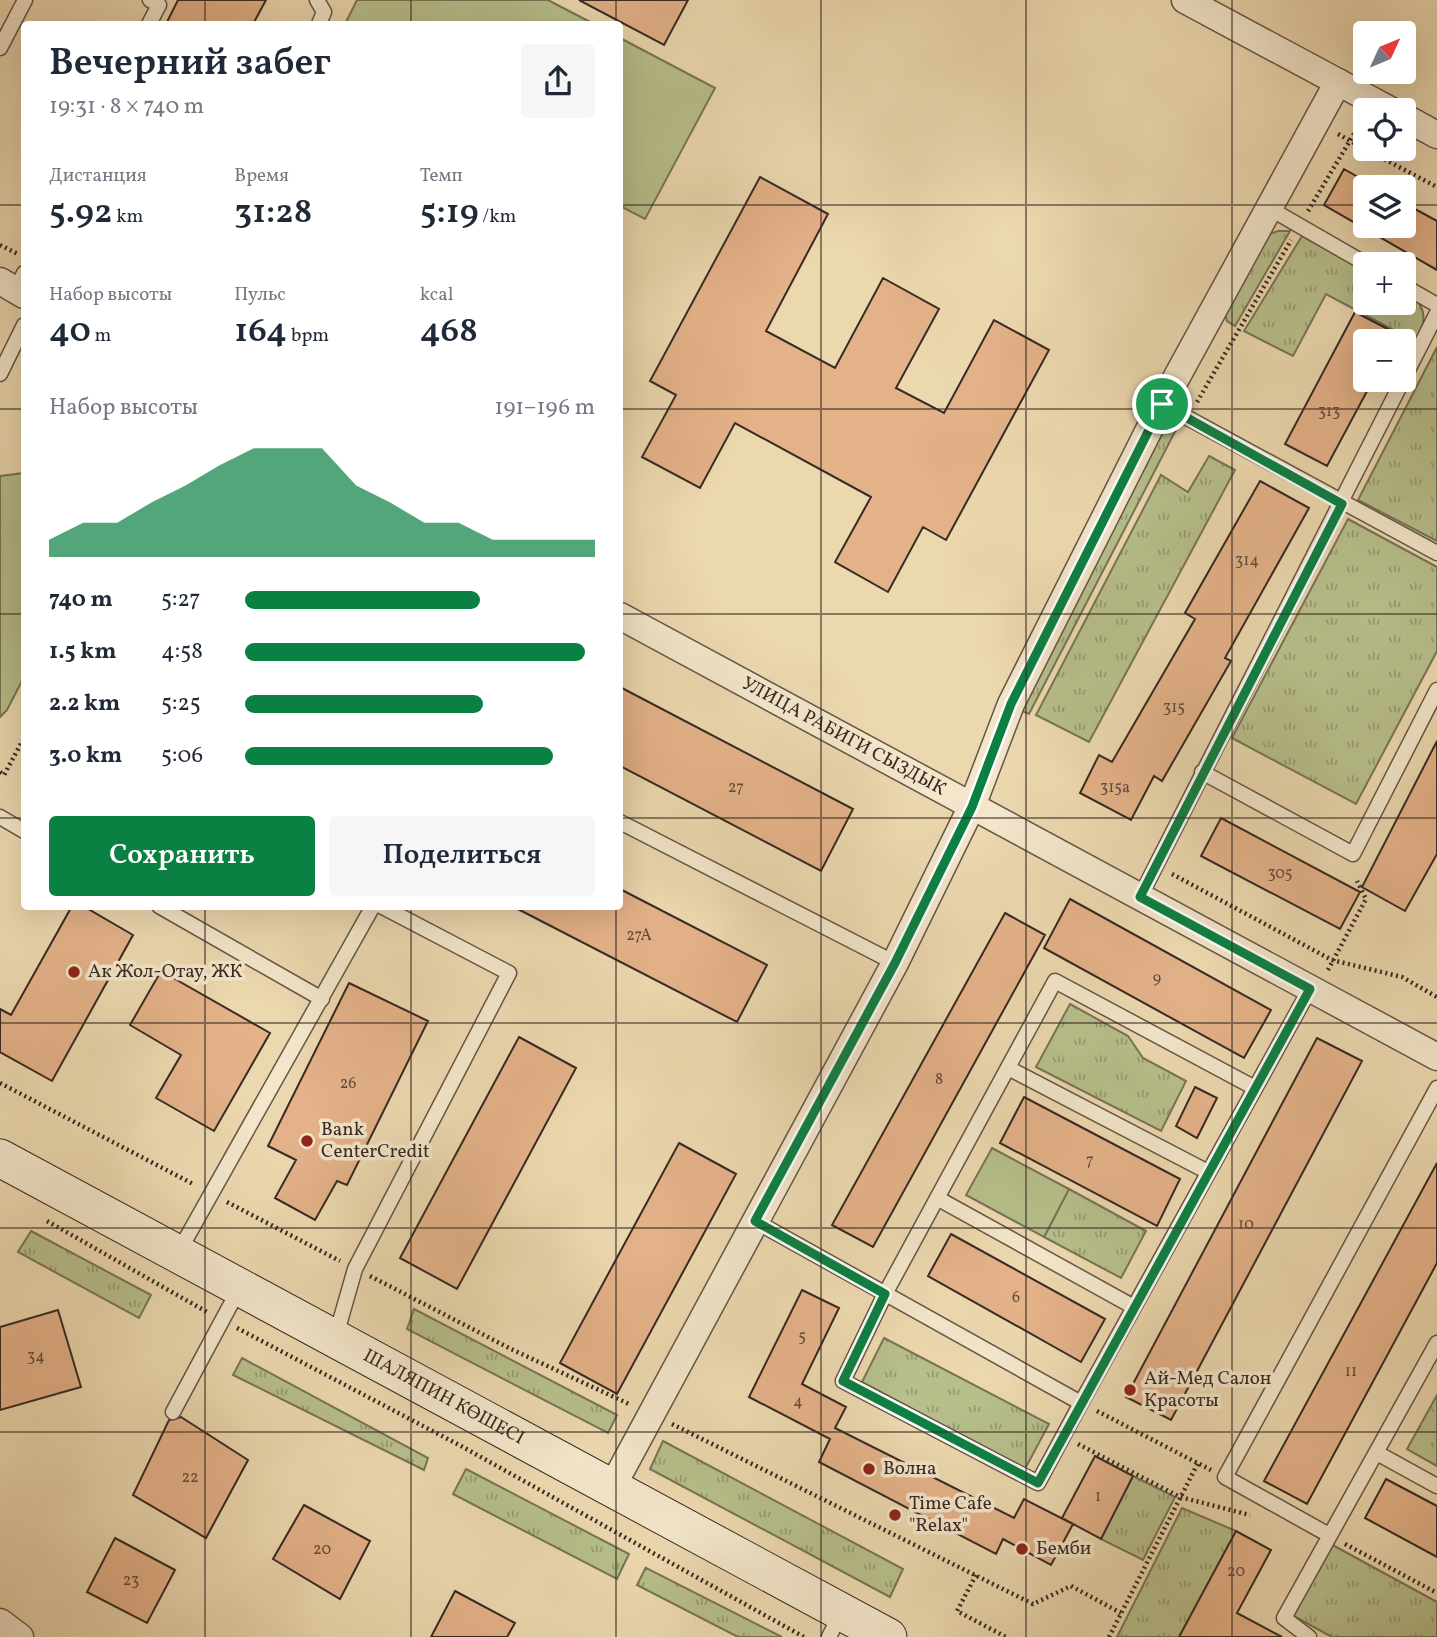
<!DOCTYPE html>
<html lang="ru">
<meta charset="utf-8">
<style>
body{margin:0;font-family:Vollkorn,serif;background:#f6f6f7;color:#1f2937;height:100vh;display:flex;flex-direction:column;font-size:26px;white-space:nowrap}
*{box-sizing:border-box;margin:0}
p{font-size:23px;color:#747a83}
.icon{flex:none;width:38px;height:38px;fill:none;stroke:currentColor;stroke-width:2;stroke-linecap:round;stroke-linejoin:round}
.map{position:relative;flex:1;overflow:hidden}
.details{position:absolute;left:21px;top:21px;width:602px;height:889px;display:flex;flex-direction:column;background:#fff;border-radius:7px;box-shadow:0 7px 28px #0002}
.details>*{flex:none}
.needle{width:46px;rotate:46deg}
.fabs{position:absolute;left:1353px;top:21px;display:grid;gap:14px}
.fabs a{display:grid;place-items:center;width:63px;height:63px;border-radius:7px;background:#fff;box-shadow:0 7px 28px #0002;font-size:35px}
.pin{position:absolute;display:grid;place-items:center;width:60px;height:60px;color:#fff;margin:-30px;border:4px solid #fff;border-radius:50%;box-shadow:0 2px 7px #0007}
.round{display:grid;place-items:center;flex:none;width:74px;height:74px;border-radius:7px;background:#f6f6f7}
.headline{display:flex;align-items:center;justify-content:space-between;height:119px;padding:0 28px}
h1{font-size:38px;font-weight:600;line-height:52px}
.metrics{display:grid;grid-template-columns:repeat(3,1fr);gap:10px;height:119px;padding:7px 28px}
.metrics div{display:grid;align-content:center}
.metrics b{font-size:35px;font-weight:600}
.metrics small{font-size:19px;font-weight:400}
.metrics p{font-size:19px}
.chart{height:196px;padding:14px 28px}
.chart p{display:flex;justify-content:space-between}
.chart svg{width:100%;height:126px;margin-top:7px;fill:#0b8043;opacity:.7}
.cta{display:flex;gap:14px;margin-top:auto;padding:14px 28px}
.cta a{flex:1;height:80px;border-radius:7px;background:#0b8043;color:#fff;font-size:28px;font-weight:600;line-height:80px;text-align:center}
.cta a+a{background:#f6f6f7;color:#1f2937}
ul{padding:0 28px;list-style:none;font-size:23px}
li{display:grid;grid-template-columns:112px 84px 1fr;align-items:center;height:52px}
li i{height:18px;border-radius:9px;background:#0b8043}
.map>svg:first-child{display:block}
.grass{fill:url(#grass-tufts);stroke:#777457;stroke-width:2}
.garden{fill:#b7bf8b;stroke:#777457;stroke-width:2}
.building{fill:#e4b289;stroke:#372923;stroke-width:2}
.lines{fill:none;stroke-linecap:round;stroke-linejoin:round}
.service-casing{stroke:#645546;stroke-width:17}
.minor-casing{stroke:#645546;stroke-width:29}
.secondary-casing{stroke:#372923;stroke-width:39}
.path{stroke:#372923;stroke-width:4.5;stroke-dasharray:2 3.5;stroke-linecap:butt}
.service{stroke:#f3e6cb;stroke-width:14}
.minor{stroke:#f3e6cb;stroke-width:26}
.secondary{stroke:#f3e6cb;stroke-width:37}
.route-casing{stroke:#fff;stroke-width:14}
.route{stroke:#0b8043;stroke-width:9}
.grid{fill:none;stroke:#372923;stroke-width:2;stroke-opacity:0.55}
.poi-dot{fill:#8f2418;stroke:#f3e6cb;stroke-width:2.5}
.labels{text-anchor:middle;dominant-baseline:central;stroke-width:7;stroke-linejoin:round;paint-order:stroke}
.number-label{font-size:16px;fill:#624b3c}
.street-label{font-size:19px;fill:#372923;stroke:#f3e6cb}
.poi-label{font-size:19px;fill:#372923;stroke:#f3e6cb;text-anchor:start}
</style>
<div class="map">
<svg width="1437" height="1637" viewBox="0 0 1437 1637">
<defs>
<pattern id="grass-tufts" width="24" height="20" patternUnits="userSpaceOnUse" patternTransform="scale(1.75)"><rect width="24" height="20" fill="#b7bf8b"/><path d="M3 7l-1-3M5 7V3M7 7l1-3M15 17l-1-3M17 17v-4M19 17l1-3" fill="none" stroke="#969b71"/></pattern>
</defs>
<rect width="100%" height="100%" fill="#ecd8af"/>
<filter id="stains"><feTurbulence type="fractalNoise" baseFrequency=".00286" numOctaves="4"/><feColorMatrix values="0 0 0 0 .2 0 0 0 0 .09 0 0 0 0 .02 0 0 0 .5 -.17"/></filter>
<radialGradient id="worn" r=".72"><stop offset=".6" stop-color="#630" stop-opacity="0"/><stop offset="1" stop-color="#630" stop-opacity=".3"/></radialGradient>
<!-- grass -->
<path class="grass" d="M1278 231H1290L1235 326 1227 321 1225 314 1261 237Z
M1302 236 1365 270V303H1404V290C1437 309 1421 334 1408 360L1404 358V341H1397L1401 334 1326 294 1293 356 1244 331Z
M1437 347V541L1358 500Z
M1170 422H1180L1029 714 1015 708 1161 425Z
M1209 456 1235 470 1089 742 1036 715 1161 475 1188 492Z
M1348 519 1437 567V651L1356 804 1232 738Z
M1070 1004 1128 1036 1143 1058 1186 1081 1161 1131 1036 1067Z
M1069 1189 1146 1231 1121 1278 1044 1237Z
M31 1231 151 1295 139 1318 18 1252Z
M414 1309 617 1415 608 1433 407 1329Z
M884 1338 1049 1424 1025 1469 862 1382Z
M242 1358 428 1458 424 1470 233 1375Z
M1437 1395V1466L1407 1449Z
M663 1441 903 1569 890 1597 650 1469Z
M466 1469 629 1554 617 1579 453 1494Z
M1133 1476 1175 1497 1143 1560 1101 1539Z
M1182 1508 1236 1531 1179 1637H1117Z
M1329 1543 1437 1602V1637H1332L1290 1614Z
M646 1567V1568L782 1637H738L637 1585Z"/>
<!-- garden -->
<path class="garden" d="M357 0H548L594 24H345Z
M620 38 715 88 645 219 620 206Z
M24 473V677L7 710 0 717V476Z
M992 1148 1069 1189 1044 1237 966 1195Z"/>
<!-- building -->
<path class="building" d="M178 0H266L253 24H166Z
M579 0H688L664 45Z
M1344 169 1365 181V226H1404V203L1437 221V270L1324 205Z
M760 177 828 214 766 331 835 368 883 278 939 309 896 388 944 413 994 320 1049 350 946 540 923 527 888 592 835 562 871 497 735 423 700 488 642 457 676 395 650 381Z
M1355 312 1411 341H1365V380H1373L1327 466 1285 444Z
M1260 481 1309 508 1225 658 1231 661 1162 781 1154 776 1131 820 1080 793 1099 755 1112 762 1195 619 1185 613Z
M620 687 853 809 821 871 620 766Z
M1437 741V854L1405 911 1362 887Z
M1221 818 1360 892 1340 929 1201 856Z
M620 889 767 965 737 1022 512 906H620Z
M1070 899 1271 1010 1244 1058 1044 948Z
M72 906H83L133 935 52 1081 0 1052V1009L11 1015Z
M1005 913 1045 935 873 1247 832 1225Z
M161 971 270 1033 214 1131 156 1098 181 1055 130 1025Z
M349 983 428 1021 347 1185 337 1181 315 1220 275 1198 296 1160 268 1146Z
M519 1037 576 1068 457 1289 400 1258Z
M1317 1038 1362 1061 1171 1420 1126 1397Z
M1195 1087 1217 1098 1197 1138 1176 1126Z
M1024 1097 1180 1179 1157 1226 1000 1143Z
M679 1143 736 1174 617 1394 560 1363Z
M1437 1163V1263L1307 1504 1264 1481Z
M951 1234 1105 1319 1081 1362 928 1276Z
M802 1290 839 1308 802 1384 846 1407 835 1428 1014 1518 1024 1499 1073 1524 1051 1565 1003 1539 996 1554 819 1462 830 1439 749 1397Z
M58 1310 81 1387 0 1410V1327Z
M181 1417 248 1460 206 1538 133 1495 169 1420Z
M1095 1456 1133 1476 1101 1539 1062 1518Z
M1386 1479 1437 1506V1557L1365 1518Z
M304 1505 370 1541 340 1599 273 1559Z
M1236 1531 1271 1550 1237 1613 1282 1637H1179Z
M115 1538 175 1570 147 1623 87 1592Z
M455 1591 515 1623 507 1637H431Z"/>
<g class="lines">
<!-- service casing -->
<g class="service-casing">
<path id="service" d="M317 0 324 12 319 24
M149 24 159 5 150 0
M0 48 25 0
M1269 208 1366 264
M1404 286 1437 305
M16 290 24 273
M0 374 24 325
M1162 404 1437 553
M1202 772 1353 854 1437 690
M0 817 24 831
M620 822 895 963
M1140 897 1437 313
M159 906 322 999
M1008 1068 1208 1172
M937 1198 1134 1307
M755 1221 1081 1403 1310 989
M178 1253 373 906
M335 1339 355 1269 509 973 381 906
M1081 1403 1038 1483 843 1381 885 1294 1055 981 1255 1088
M173 1412 239 1289
M1377 1453 1437 1486
M1329 1535 1225 1477 1437 1088
M829 1637 841 1613
M1309 1637 1284 1618 1437 1343"/>
</g>
<!-- minor casing -->
<g class="minor-casing">
<g id="minor">
<path d="M1185 0 1390 110"/>
<path d="M1404 117 1437 135"/>
<path d="M0 281 24 295"/>
<path id="s1" d="M620 616 1437 1057"/>
<path d="M611 1489 895 963 972 806 1011 704 1162 404 1338 82"/>
<path d="M0 1622 20 1637"/>
</g>
</g>
<!-- secondary casing -->
<g class="secondary-casing">
<g id="secondary">
<path id="s2" d="M0 1158 888 1637"/>
</g>
</g>
<!-- path -->
<path class="path" d="M1338 134 1365 149
M1365 149 1437 187
M1308 211 1361 122
M0 245 18 254
M1197 402 1291 240
M0 772 4 775 24 738
M1172 874 1332 960 1402 977 1437 997
M1328 970 1366 899 1357 881
M0 1083 195 1185
M227 1202 340 1261
M47 1221 207 1312
M370 1276 511 1349 629 1404
M237 1328 461 1446 804 1637
M1097 1411 1211 1470
M672 1424 1033 1604 1071 1586 1121 1613
M1078 1444 1180 1497 1250 1515
M1345 1544 1437 1593
M976 1575 957 1611 1006 1637
M1109 1637 1198 1463"/>
<!-- service -->
<use href="#service" class="service"/>
<!-- minor -->
<use href="#minor" class="minor"/>
<!-- secondary -->
<use href="#secondary" class="secondary"/>
</g>
<g class="lines">
<!-- route casing -->
<g class="route-casing">
<path id="route" d="M1162 404 1342 504 1140 897 1310 989 1038 1483 843 1381 885 1294 755 1221 895 963 972 807 1011 704Z"/>
</g>
<!-- route -->
<use href="#route" class="route"/>
</g>
<!-- grid -->
<path class="grid" d="M205 0V24M411 0V24M616 0V24M821 0V1637M1026 0V1637M1232 0V1637M0 205H24M620 205H1365M1404 205H1437M0 409H24M620 409H1437M0 614H24M620 614H1437M0 818H24M620 818H1437M205 906V1637M411 906V1637M616 906V1637M0 1023H1437M0 1228H1437M0 1432H1437"/>
<!-- markers -->
<g class="poi-dot">
<circle cx="74" cy="972" r="7"/>
<circle cx="307" cy="1141" r="7"/>
<circle cx="1130" cy="1390" r="7"/>
<circle cx="869" cy="1469" r="7"/>
<circle cx="895" cy="1515" r="7"/>
<circle cx="1022" cy="1549" r="7"/>
</g>
<g class="labels">
<!-- number labels -->
<g class="number-label">
<text x="1329" y="412">313</text>
<text x="1247" y="561">314</text>
<text x="1174" y="708">315</text>
<text x="736" y="788">27</text>
<text x="1115" y="788">315а</text>
<text x="1280" y="874">305</text>
<text x="639" y="936">27А</text>
<text x="1157" y="979">9</text>
<text x="939" y="1080">8</text>
<text x="348" y="1084">26</text>
<text x="1090" y="1161">7</text>
<text x="1246" y="1225">10</text>
<text x="1016" y="1298">6</text>
<text x="802" y="1337">5</text>
<text x="36" y="1357">34</text>
<text x="1351" y="1372">11</text>
<text x="798" y="1402">4</text>
<text x="190" y="1478">22</text>
<text x="1098" y="1497">1</text>
<text x="322" y="1550">20</text>
<text x="1236" y="1572">20</text>
<text x="131" y="1581">23</text>
</g>
<!-- street labels -->
<g class="street-label">
<text stroke="none"><textPath href="#s1" startOffset="254">УЛИЦА РАБИГИ СЫЗДЫК</textPath></text>
<text stroke="none"><textPath href="#s2" startOffset="504">ШАЛЯПИН КӨШЕСІ</textPath></text>
</g>
<!-- poi labels -->
<g class="poi-label">
<text x="88" y="972">Ак Жол-Отау, ЖК</text>
<text x="321" y="1130">Bank<tspan x="321" dy="22">CenterCredit</tspan></text>
<text x="1144" y="1379">Ай-Мед Салон<tspan x="1144" dy="22">Красоты</tspan></text>
<text x="883" y="1469">Волна</text>
<text x="909" y="1504">Time Cafe<tspan x="909" dy="22">"Relax"</tspan></text>
<text x="1036" y="1549">Бемби</text>
</g>
</g>
<rect width="100%" height="100%" filter="url(#stains)"/>
<rect width="100%" height="100%" fill="url(#worn)"/>
</svg>
<div class="fabs">
<a><svg class="needle" viewBox="-14 -14 28 28"><path d="M0-13l5 13h-10z" fill="#e53935"/><path d="M0 13l5-13h-10z" fill="#747a83"/></svg></a>
<a><svg class="icon" aria-label="locate" viewBox="0 0 24 24"><circle cx="12" cy="12" r="6"/><path d="M12 2v4M12 18v4M2 12h4M18 12h4"/></svg></a>
<a><svg class="icon" aria-label="layers" viewBox="0 0 24 24"><path d="M12 4l9 5-9 5-9-5zM3 14l9 5 9-5"/></svg></a>
<a>+</a>
<a>−</a>
</div>
<div class="pin" style="left:1162px;top:404px;background:#1e9e55"><svg class="icon" aria-label="arrive" viewBox="0 0 24 24"><path d="M6 21V4h12l-3 4 3 4H6"/></svg></div>
<section class="details">
<div class="headline"><div><h1>Вечерний забег</h1><p>19:31 · 8 × 740 m</p></div><a class="round"><svg class="icon" aria-label="share" viewBox="0 0 24 24"><path d="M12 15V3M7 8l5-5 5 5M5 13v7h14v-7"/></svg></a></div>
<div class="metrics">
<div><p>Дистанция</p><b>5.92<small> km</small></b></div>
<div><p>Время</p><b>31:28</b></div>
<div><p>Темп</p><b>5:19<small> /km</small></b></div>
</div>
<div class="metrics">
<div><p>Набор высоты</p><b>40<small> m</small></b></div>
<div><p>Пульс</p><b>164<small> bpm</small></b></div>
<div><p>kcal</p><b>468</b></div>
</div>
<div class="chart"><p><span>Набор высоты</span>191–196 m</p>
<svg viewBox="0 0 160 44" preserveAspectRatio="none"><path d="M0 44V38L10 32L20 32L30 25L40 19L50 12L60 6L70 6L80 6L90 19L100 25L110 32L120 32L130 38L140 38L150 38L160 38V44z"/></svg>
</div>
<ul>
<li><b>740 m</b>5:27<i style="width:67%"></i></li>
<li><b>1.5 km</b>4:58<i style="width:97%"></i></li>
<li><b>2.2 km</b>5:25<i style="width:68%"></i></li>
<li><b>3.0 km</b>5:06<i style="width:88%"></i></li>
</ul>
<div class="cta"><a>Сохранить</a><a>Поделиться</a></div>
</section>
</div>
